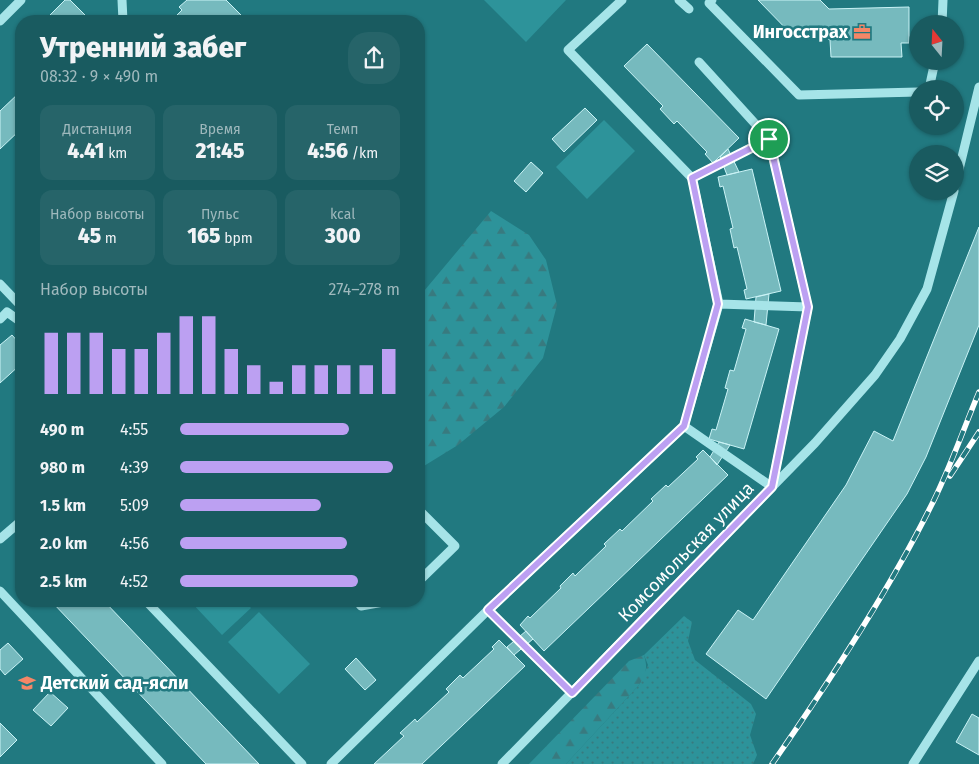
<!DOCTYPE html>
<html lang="ru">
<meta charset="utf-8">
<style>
body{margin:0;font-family:"Fira Sans",sans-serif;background:#266469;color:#f1f3f6;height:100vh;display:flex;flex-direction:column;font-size:19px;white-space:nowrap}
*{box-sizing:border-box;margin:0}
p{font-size:16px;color:#9fb9bd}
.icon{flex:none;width:28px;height:28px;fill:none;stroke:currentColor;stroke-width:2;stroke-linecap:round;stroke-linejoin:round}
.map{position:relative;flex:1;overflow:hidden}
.panel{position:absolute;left:15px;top:15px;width:410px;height:592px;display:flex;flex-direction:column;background:#195b60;border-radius:20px;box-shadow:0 1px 4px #0004}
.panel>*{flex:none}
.needle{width:32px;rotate:342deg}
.fabs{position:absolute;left:909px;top:15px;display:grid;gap:10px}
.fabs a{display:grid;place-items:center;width:55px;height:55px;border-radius:50%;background:#195b60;box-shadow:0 1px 4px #0004;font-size:25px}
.pin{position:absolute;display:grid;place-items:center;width:42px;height:42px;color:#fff;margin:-21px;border:2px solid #fff;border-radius:50%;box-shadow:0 1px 5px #0007}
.round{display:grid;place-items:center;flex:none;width:52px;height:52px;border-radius:20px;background:#266469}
.headline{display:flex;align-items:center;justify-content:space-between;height:85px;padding:0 25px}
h1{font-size:28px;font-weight:800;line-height:38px}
.stats{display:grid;grid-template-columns:repeat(3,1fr);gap:8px;height:85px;padding:5px 25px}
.stats div{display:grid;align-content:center;border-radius:12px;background:#266469;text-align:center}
.stats b{font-size:21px;font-weight:800}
.stats small{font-size:14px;font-weight:400}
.stats p{font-size:14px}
.chart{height:140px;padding:10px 25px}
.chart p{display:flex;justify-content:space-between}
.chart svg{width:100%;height:90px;margin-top:5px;stroke:#bca0f2;stroke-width:6}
ul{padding:0 25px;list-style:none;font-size:16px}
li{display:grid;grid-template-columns:80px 60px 1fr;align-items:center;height:38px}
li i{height:12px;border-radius:6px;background:#bca0f2}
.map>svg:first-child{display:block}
.grass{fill:url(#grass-dots)}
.forest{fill:url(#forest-firs)}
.park{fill:#2d939a}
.building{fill:#76babe;stroke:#caf3f6}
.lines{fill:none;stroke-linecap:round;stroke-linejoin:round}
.minor{stroke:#a6e4e8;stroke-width:9}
.rail-casing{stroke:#fff;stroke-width:5.5}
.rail{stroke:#217980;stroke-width:4;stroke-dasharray:11;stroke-linecap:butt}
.route-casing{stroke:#fff;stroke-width:10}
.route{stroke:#bca0f2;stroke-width:6}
.labels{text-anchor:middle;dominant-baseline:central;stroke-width:5;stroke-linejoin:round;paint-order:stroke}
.poi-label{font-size:18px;font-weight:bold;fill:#fff;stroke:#217980;text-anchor:end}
.street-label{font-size:18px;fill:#fff;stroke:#217980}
</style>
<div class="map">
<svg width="979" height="764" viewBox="0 0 979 764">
<defs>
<pattern id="grass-dots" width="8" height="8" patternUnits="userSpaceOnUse" patternTransform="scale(1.25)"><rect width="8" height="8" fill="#2d939a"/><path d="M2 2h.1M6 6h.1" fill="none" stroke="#387a7f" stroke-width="1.8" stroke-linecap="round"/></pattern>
<pattern id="forest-firs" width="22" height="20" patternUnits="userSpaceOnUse" patternTransform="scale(1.25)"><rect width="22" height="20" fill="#2d939a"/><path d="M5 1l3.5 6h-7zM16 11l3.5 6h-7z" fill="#387a7f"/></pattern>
</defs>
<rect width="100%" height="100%" fill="#217980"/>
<!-- grass -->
<path class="grass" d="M684 616 692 622 688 641 695 660 751 704 756 714 750 735 757 755 753 764H566L639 685 648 665 644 655Z"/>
<!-- forest -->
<path class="forest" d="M491 211 529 235 546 260 557 305 543 358 504 407 458 445 419 469V297Z
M644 655C648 668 646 674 639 685L566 764H529L629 661Z"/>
<!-- park -->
<path class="park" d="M484 0H566L526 42Z
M604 120 635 151 587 199 556 167Z
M190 601H245L251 608 222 635Z
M259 612 310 664 279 694 228 642Z"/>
<!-- building -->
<path class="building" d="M65 0H70L91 21H44Z
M187 0H226L247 21H171L182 10 179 7Z
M758 0H820L829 9 909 7V43H901L902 57H831L830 40 808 27 796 39Z
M647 44 739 138 713 163 705 154 707 152 677 121 674 124 660 109 663 106 624 66Z
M21 91V129L0 149V111Z
M585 108 597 120 564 152 552 139Z
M728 149 739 172 727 175 720 157Z
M531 162 543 173 526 192 514 181Z
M752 169 781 291 746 299 744 290 747 289 737 247 734 248 730 229 733 228 723 186 720 187 718 177Z
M979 227V325L926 457 907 494 766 699 706 654 738 610 753 620 846 485 874 431 893 441Z
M769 294 766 325 754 322 756 297Z
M745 319 779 329 744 449 709 439 712 429 716 430 728 389 725 388 730 370 734 371 746 329 742 328Z
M12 335 21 345V364L0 383V345Z
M719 442 730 445 717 465 710 457Z
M703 450 728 475 544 651 520 625 528 616 530 618 561 588 560 586 573 573 575 576 606 546 604 544 620 529 622 531 653 501 651 499 666 485 668 487 698 459 696 457Z
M51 601H104L259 764H206Z
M526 631 533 639 514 655 507 647Z
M499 640 525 666 422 764H374L404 736 400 733 415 719 417 722 449 692 446 689 460 675 463 678 494 649 492 647Z
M8 643 23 659 5 675 0 669V650Z
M356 658 376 680 365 690 345 669Z
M50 692 68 708 51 726 33 710Z
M972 714 979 718V755L956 742Z
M0 723 17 740 0 757Z"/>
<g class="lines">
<!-- minor -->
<path class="minor" d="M122 0 123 21
M679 0 689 9
M712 0 709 3 799 95 918 92
M0 21 21 0
M942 24 943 0
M929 89 935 61
M692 178 769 139
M955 186 979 87
M0 284 21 306
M719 304 808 307
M0 319 7 312 21 322
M684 426 772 487 808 307 769 139 699 62
M419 510 455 546 419 581
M0 539 21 521
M0 591 162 764
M146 601 302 764
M357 601 361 606 389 601
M488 610 572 693
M331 764 488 610 684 426 719 304 692 178 568 50 622 0
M502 764 815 443 875 375 900 339 927 289 954 191
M913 764 979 661"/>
<!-- rail casing -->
<g class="rail-casing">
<path id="rail" d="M950 476 979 432
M772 764C827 685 887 594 930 508 949 471 963 430 979 392"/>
</g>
<!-- rail -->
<use href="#rail" class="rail"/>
</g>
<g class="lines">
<!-- route casing -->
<g class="route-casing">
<path id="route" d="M769 139 808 307 772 487 572 693 488 610 684 426 718 304 692 178Z"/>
</g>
<!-- route -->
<use href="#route" class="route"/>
</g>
<!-- icons -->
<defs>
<g id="office-bare" transform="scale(1.35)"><path d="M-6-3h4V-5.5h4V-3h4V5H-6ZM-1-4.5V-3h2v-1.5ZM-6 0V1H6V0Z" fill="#f58767" stroke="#217980" stroke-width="2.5" paint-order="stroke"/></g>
<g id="school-bare" transform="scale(1.35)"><path d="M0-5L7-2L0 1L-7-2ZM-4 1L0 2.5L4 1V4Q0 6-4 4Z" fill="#f58767" stroke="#217980" stroke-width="2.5" paint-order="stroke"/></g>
</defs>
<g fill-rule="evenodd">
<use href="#office-bare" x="862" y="32"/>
<use href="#school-bare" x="27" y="683"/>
</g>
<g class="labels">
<!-- poi labels -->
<g class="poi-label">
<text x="848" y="32">Ингосстрах</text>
<text x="41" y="683" text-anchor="start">Детский сад-ясли</text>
</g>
<!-- street labels -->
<g class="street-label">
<text transform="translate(686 552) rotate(-46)">Комсомольская улица</text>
</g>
</g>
</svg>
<div class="fabs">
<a><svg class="needle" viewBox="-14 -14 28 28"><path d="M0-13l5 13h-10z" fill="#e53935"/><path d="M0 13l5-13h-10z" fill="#9fb9bd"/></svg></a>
<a><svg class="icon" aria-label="locate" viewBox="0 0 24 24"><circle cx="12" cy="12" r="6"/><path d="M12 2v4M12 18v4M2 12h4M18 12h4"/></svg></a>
<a><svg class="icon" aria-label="layers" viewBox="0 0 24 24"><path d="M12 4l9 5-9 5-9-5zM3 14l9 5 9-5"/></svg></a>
</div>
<div class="pin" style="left:769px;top:139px;background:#1e9e55"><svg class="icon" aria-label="arrive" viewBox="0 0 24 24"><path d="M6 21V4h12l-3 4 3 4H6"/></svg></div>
<section class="panel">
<div class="headline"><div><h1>Утренний забег</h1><p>08:32 · 9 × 490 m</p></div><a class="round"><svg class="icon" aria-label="share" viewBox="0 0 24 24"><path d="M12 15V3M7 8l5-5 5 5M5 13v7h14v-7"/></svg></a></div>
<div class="stats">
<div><p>Дистанция</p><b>4.41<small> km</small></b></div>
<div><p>Время</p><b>21:45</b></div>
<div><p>Темп</p><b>4:56<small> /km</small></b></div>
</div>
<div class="stats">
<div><p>Набор высоты</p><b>45<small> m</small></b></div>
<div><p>Пульс</p><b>165<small> bpm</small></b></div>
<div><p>kcal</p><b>300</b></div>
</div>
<div class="chart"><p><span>Набор высоты</span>274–278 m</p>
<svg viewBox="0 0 160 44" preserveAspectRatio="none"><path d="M5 44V14M15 44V14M25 44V14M35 44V22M45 44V22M55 44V14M65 44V6M75 44V6M85 44V22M95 44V30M105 44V38M115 44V30M125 44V30M135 44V30M145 44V30M155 44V22"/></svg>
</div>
<ul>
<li><b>490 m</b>4:55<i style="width:77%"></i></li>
<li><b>980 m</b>4:39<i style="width:97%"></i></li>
<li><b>1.5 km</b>5:09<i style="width:64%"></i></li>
<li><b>2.0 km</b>4:56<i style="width:76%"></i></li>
<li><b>2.5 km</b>4:52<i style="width:81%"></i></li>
</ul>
</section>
</div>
